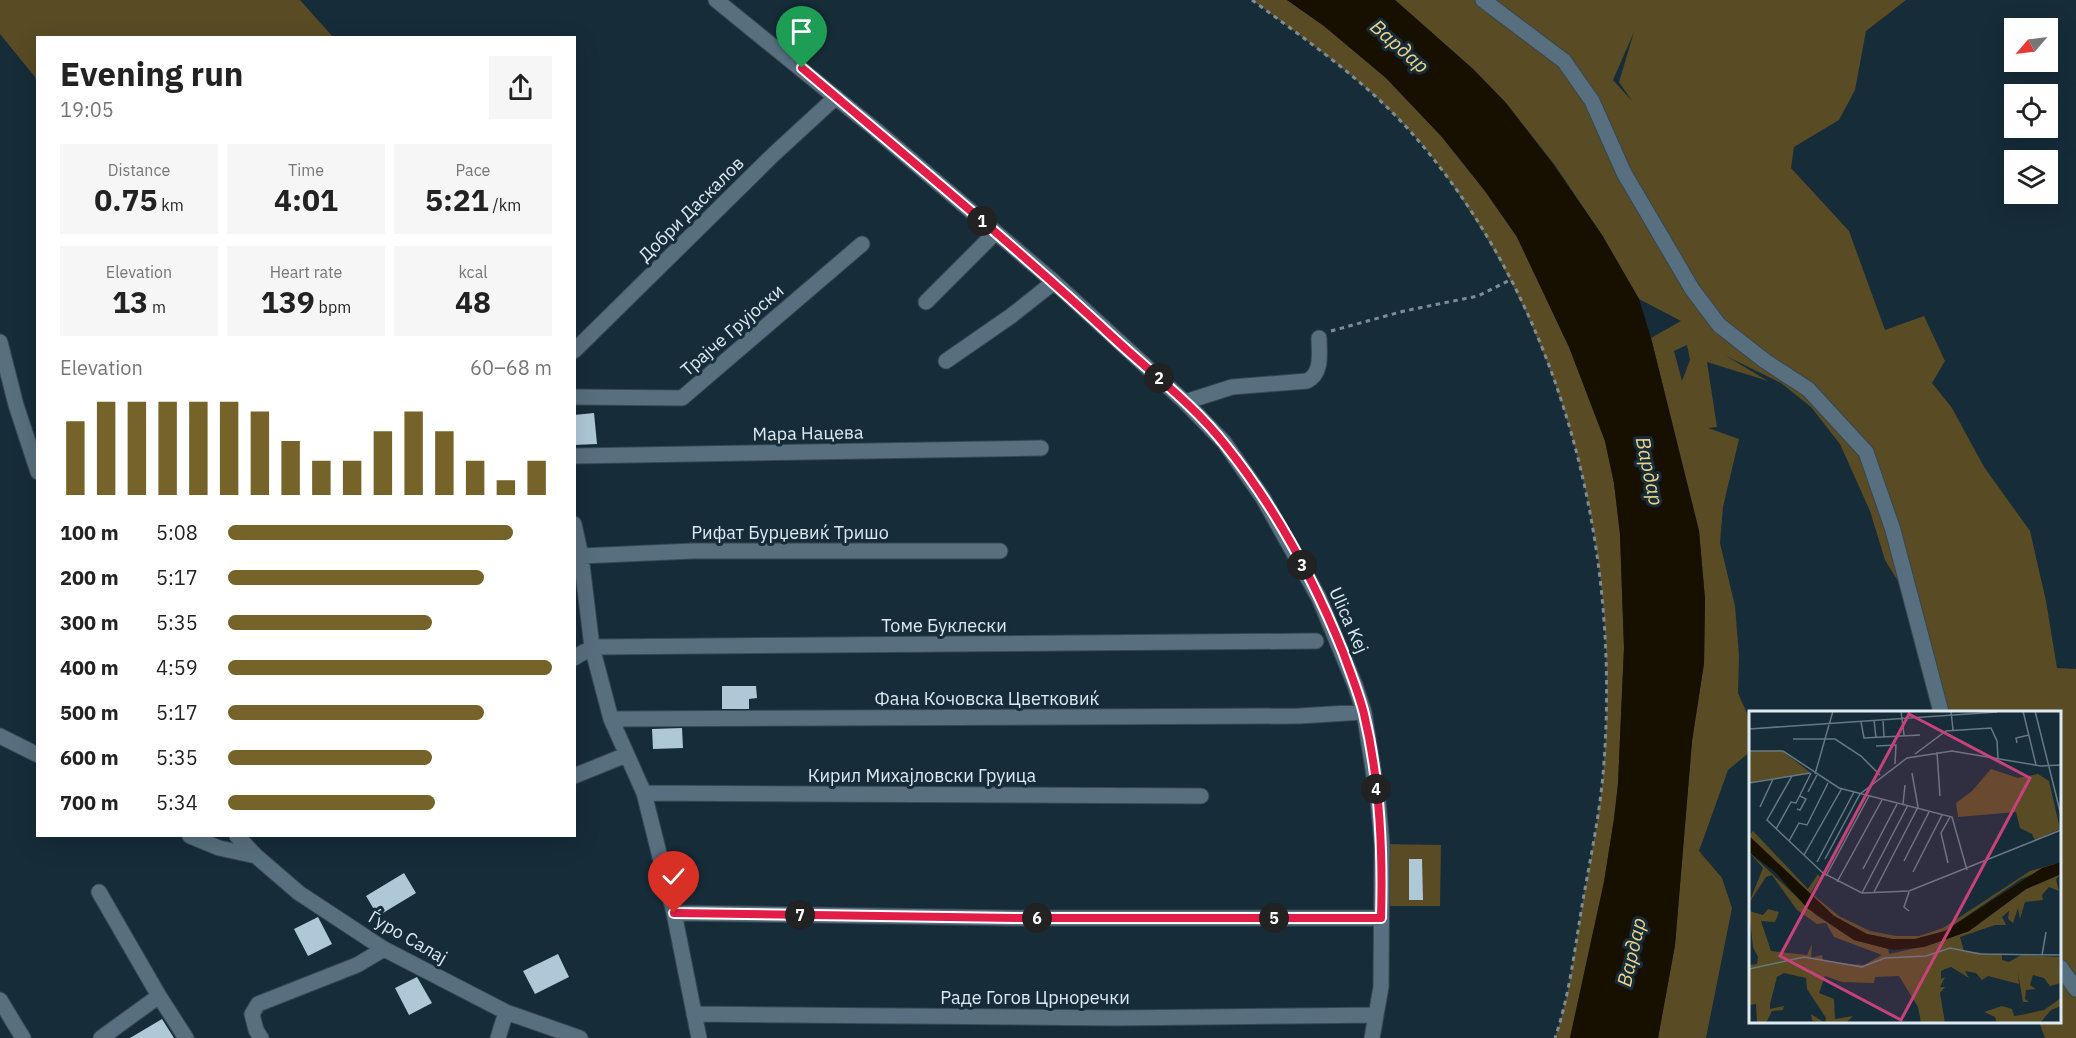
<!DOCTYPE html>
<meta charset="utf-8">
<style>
body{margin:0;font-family:"IBM Plex Sans",sans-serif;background:#f6f6f6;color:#222;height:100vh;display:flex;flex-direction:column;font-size:22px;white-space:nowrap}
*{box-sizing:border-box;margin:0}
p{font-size:20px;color:#767676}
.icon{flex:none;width:33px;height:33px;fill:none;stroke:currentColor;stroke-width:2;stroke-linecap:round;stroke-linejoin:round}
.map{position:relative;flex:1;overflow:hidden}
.side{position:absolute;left:36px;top:36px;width:540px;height:801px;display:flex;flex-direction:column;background:#fff;border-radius:0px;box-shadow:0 6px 24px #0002}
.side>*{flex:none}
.needle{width:39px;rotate:242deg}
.fabs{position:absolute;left:2004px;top:18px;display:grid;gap:12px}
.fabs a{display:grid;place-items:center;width:54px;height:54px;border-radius:0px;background:#fff;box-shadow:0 6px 24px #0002;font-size:30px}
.pin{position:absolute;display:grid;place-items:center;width:51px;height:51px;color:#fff;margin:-62px -26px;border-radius:50% 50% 50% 0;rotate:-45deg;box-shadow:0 0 6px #0007}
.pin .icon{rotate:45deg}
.km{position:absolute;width:30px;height:30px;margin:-15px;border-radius:50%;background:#222;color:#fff;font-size:16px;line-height:30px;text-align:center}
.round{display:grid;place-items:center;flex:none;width:63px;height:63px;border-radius:0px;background:#f6f6f6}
.head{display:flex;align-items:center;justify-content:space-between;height:102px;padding:0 24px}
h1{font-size:33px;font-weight:800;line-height:45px}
.figures{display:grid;grid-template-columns:repeat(3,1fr);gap:9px;height:102px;padding:6px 24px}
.figures div{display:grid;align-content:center;border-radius:0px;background:#f6f6f6;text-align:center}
.figures b{font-size:30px;font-weight:800}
.figures small{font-size:16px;font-weight:400}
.figures p{font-size:16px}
.chart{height:168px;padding:12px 24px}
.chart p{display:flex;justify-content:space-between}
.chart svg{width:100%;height:108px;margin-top:6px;stroke:#75632a;stroke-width:6}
ul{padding:0 24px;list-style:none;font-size:20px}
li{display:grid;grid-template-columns:96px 72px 1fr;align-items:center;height:45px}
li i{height:15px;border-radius:8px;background:#75632a}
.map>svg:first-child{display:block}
.green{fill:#594b24;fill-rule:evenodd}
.water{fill:#170f00}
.building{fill:#aec8d8}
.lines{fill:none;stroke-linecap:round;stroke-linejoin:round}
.street-casing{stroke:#364752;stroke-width:17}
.path{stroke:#7c8d98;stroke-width:3;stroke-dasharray:4.5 4.5;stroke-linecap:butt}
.street{stroke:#576f7e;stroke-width:15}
.route-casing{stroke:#fff;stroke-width:12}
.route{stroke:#e11d48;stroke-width:8}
.labels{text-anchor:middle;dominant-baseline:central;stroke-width:6;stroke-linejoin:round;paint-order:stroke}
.street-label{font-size:18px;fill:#ddeaf2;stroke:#162c39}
.water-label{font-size:20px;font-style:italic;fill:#edd38a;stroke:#162c39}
.inset-road{fill:none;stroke:#667883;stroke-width:1.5}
.view{fill:#c74279;fill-opacity:0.15;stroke:#c74279;stroke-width:3}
.inset-edge{fill:none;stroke:#ddeaf2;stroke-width:3}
</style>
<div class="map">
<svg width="2076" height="1038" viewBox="0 0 2076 1038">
<rect width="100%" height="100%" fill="#162c39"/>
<!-- green -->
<path class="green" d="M0 0H300L333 37 38 38 37 85 35 77 0 34Z
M1252 0H1287L1324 26 1386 78 1442 137 1485 191 1517 237 1569 347 1605 441 1614 483 1620 534 1624 648 1618 784 1614 819 1604 882 1570 1038H1555C1570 994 1575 946 1583 900 1591 855 1601 808 1604 762 1619 569 1575 372 1469 210 1453 185 1436 161 1417 139 1370 85 1309 42 1252 0Z
M1395 0H1906L1866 31 1855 90 1839 120 1794 147 1791 168 1849 231 1885 330 1924 316 1945 361 1932 383 1952 408 1984 467 2030 531 2046 601 2057 668 2076 669V1038H2045L2039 1022H2060V712H1946L1924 624 1885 560 1870 511 1840 444 1811 407 1781 383 1726 356 1768 381 1707 362 1717 427 1708 428 1739 439 1723 507 1720 543 1735 606 1739 656 1738 693 1750 720V752L1728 770 1699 851 1722 878 1732 908 1706 1038H1658L1675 945 1692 741 1704 663 1705 599 1699 531 1651 338 1681 321 1639 299 1602 235 1554 164 1506 103 1473 69ZM1634 32 1619 82 1632 101 1613 80ZM1687 345 1690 360 1682 381 1674 351Z
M1382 844 1441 845 1440 906H1381Z"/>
<!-- water -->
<path class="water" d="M1287 0H1395L1473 69 1506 103 1553 164 1602 235 1639 299 1651 338 1699 531 1705 599 1704 663 1692 741 1675 945 1658 1038H1570L1604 882 1614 819 1618 784 1624 648 1620 534 1614 483 1605 441 1569 347 1517 237 1485 191 1442 137 1386 78 1324 26Z"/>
<!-- building -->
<path class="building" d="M594 413 597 444 574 445V415Z
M722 686H756L757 698 749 699V709H722Z
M682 728 683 748 653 749 652 729Z
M1409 859H1422L1423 900H1409Z
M404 873 416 893 378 916 366 896Z
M318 917 332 944 308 956 294 929Z
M558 954 569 977 535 994 523 971Z
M417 977 432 1003 409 1015 395 988Z
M162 1019 174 1038H130Z"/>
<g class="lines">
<!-- street casing -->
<g class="street-casing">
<path id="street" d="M716 0 876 130 1054 282 1185 402 1224 442 1263 498 1319 598 1355 685 1364 712 1378 801 1382 844 1381 987 1372 1038
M1483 0 1564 61 1592 101 1624 173 1692 289 1719 325 1765 361 1808 389 1866 452 1893 530 1941 712
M926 302 995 233
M0 342 16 405 38 472
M574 351 774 154 836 97
M946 361 1011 316 1054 282
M574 397 682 398 862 244
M1185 402 1232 387 1307 381C1323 373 1319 353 1319 338
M574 456 1041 448
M574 524 581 556 592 647 611 719 644 793 674 913 699 1038
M581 556 693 551H1000
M574 658 592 647 1316 641
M611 719 1299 716 1364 712
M0 736 38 755
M574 776 626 755
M644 793 1201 796
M190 836 219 848 256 856
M237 836 256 856 299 893 384 949 506 1012 580 1038
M99 892 159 996 186 1038
M674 913 1015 918H1381
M2060 967 2076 989
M0 1000 23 1038
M694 1014 1116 1018 1376 1015
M101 1038 159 996
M261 1038 256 1030 252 1014 258 1004 357 965 384 949
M498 1038 506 1012"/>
</g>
<!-- path -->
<path class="path" d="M1252 0C1309 42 1370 84 1417 139 1562 308 1620 543 1604 762 1601 808 1591 855 1583 900 1575 946 1570 994 1555 1038
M1331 331 1404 311 1478 296 1510 280"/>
<!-- street -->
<use href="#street" class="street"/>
</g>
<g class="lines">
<!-- route casing -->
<g class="route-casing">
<path id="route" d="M674 913 1015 918H1381C1383 850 1380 780 1364 714 1359 693 1350 672 1343 652 1314 580 1274 506 1226 446 1195 406 1154 375 1117 341 1015 246 908 158 802 68"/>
</g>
<!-- route -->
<use href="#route" class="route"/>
</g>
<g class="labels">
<!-- street labels -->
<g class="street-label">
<text transform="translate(691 209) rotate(-45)">Добри Даскалов</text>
<text transform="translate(732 330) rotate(-41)">Трајче Грујоски</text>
<text transform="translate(808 433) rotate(-1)">Мара Нацева</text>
<text x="790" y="532">Рифат Бурџевиќ Тришо</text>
<text transform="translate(1349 620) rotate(66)">Ulica Kej</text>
<text x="944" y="625">Томе Буклески</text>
<text x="987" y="698">Фана Кочовска Цветковиќ</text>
<text x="922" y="775">Кирил Михајловски Груица</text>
<text transform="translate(408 937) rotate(30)">Ѓуро Салај</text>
<text x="1035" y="997">Раде Гогов Црноречки</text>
</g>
<!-- water labels -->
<g class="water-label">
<text transform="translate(1400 46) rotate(41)">Вардар</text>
<text transform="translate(1650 471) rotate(78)">Вардар</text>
<text transform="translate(1631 952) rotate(-77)">Вардар</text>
</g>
</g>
<!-- overview -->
<g transform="translate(1749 711)">
<rect width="312" height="312" fill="#162c39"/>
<path d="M32 39 62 62 0 72V40ZM242 58 269 67 289 63 300 70 311 118 286 129 283 123 271 117 267 101 209 106 207 92 223 80ZM4 120 59 178 69 163 71 166 62 182 90 205 121 220 147 225H170L194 217 281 160 312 151 272 168 196 220 166 228H143L118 223 85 205 0 125ZM0 141 67 204 105 229 139 238 140 243 181 234 220 220 277 178 312 163 307 168 310 180 300 176 293 184 294 189 276 191 271 208 269 197 264 212 259 208 260 200 253 206 257 214H246L211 226 215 240 253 244V249L260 251 272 244 312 246V272L301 275 295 267 284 264 281 274 287 278 277 279 276 288 280 291H274L269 262 270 273 239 265 233 269 227 262 216 260 220 267 202 256 196 258 192 260V268L196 266 191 276H196L191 282 196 312H172L169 296 150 265 126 266 125 272 93 271 76 265 70 282 85 288 86 308 104 305 97 312H70L63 309 62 303 76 312 77 307 58 278 57 267 35 262 28 266 21 293V298L35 295 34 299 23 300 17 312H8L7 293 0 294V254L8 253 9 246 4 236 0 200 14 204 19 198 30 201 26 211 12 210 22 240 58 244 63 233 62 247 73 244 74 249 89 252 115 254 133 244 85 226 77 212 68 213 48 199 23 164 17 166 0 192 14 157ZM312 287V295L302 299 291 312H248L246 306 235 301 253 295 263 298 265 305 272 304 295 299Z" fill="#594b24"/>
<path d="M0 125 85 205 118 223 143 228H166L196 220 293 157 312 151V163L277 178 220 220 175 236 144 239 105 229 58 197 26 161 0 141Z" fill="#170f00"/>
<path class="inset-road" d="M152 0 155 24M202 0 204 19M274 0 287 54M286 0 312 104M134 8 135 26M125 9 127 27M112 11 115 27 171 24M0 18 248 1M44 28H86L112 45 131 64M268 32 267 27 280 24M127 35 147 34 146 53M0 40H34L90 77 203 106 218 159M188 41 191 85M166 43 197 20 242 17 248 30 249 48M66 63 84 0M43 65 18 109 74 162 113 182 160 180 312 119M0 72 61 62M59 81 68 64M154 93 156 74M11 96 24 68M48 98 51 99 57 88 51 85M27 118 42 91 47 92 62 62M40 130 50 112 58 114 79 72M55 144 93 77M76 148 111 83 158 47 203 40 292 55 312 54M155 150 180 101M68 151 105 81M199 152 192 122 201 106M114 158 148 93M164 161 193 104M77 165 120 85M88 171 133 89M125 181 169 96 163 62M113 182 159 94M160 200 155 196 160 181M293 244 297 221M0 258 55 246 113 256 136 247 177 245 201 237 231 243 312 244"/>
<path class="view" d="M160 3 281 67 152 309 31 245Z"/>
<rect width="312" height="312" class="inset-edge"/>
</g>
</svg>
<div class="fabs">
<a><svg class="needle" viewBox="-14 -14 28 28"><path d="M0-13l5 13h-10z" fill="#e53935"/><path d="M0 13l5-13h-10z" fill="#767676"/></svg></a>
<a><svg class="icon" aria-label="locate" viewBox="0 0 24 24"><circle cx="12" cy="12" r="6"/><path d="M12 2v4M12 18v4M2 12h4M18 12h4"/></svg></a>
<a><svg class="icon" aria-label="layers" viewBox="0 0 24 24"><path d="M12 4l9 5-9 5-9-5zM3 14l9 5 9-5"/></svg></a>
</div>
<div class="pin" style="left:802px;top:68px;background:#1e9e55"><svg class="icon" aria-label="arrive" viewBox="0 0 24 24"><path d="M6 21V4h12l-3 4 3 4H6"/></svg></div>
<div class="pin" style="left:674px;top:913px;background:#d93025"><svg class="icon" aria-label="check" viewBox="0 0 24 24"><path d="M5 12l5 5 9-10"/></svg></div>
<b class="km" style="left:982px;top:221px">1</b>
<b class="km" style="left:1159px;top:378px">2</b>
<b class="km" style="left:1302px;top:565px">3</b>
<b class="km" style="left:1376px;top:789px">4</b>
<b class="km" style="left:1274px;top:918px">5</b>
<b class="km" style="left:1037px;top:918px">6</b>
<b class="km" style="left:800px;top:915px">7</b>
<section class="side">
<div class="head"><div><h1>Evening run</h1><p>19:05</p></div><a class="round"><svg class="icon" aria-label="share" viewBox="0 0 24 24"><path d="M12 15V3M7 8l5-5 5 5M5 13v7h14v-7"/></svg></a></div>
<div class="figures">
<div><p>Distance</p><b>0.75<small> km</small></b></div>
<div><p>Time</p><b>4:01</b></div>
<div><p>Pace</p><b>5:21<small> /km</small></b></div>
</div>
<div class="figures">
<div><p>Elevation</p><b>13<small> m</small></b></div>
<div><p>Heart rate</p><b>139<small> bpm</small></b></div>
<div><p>kcal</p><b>48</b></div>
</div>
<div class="chart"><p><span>Elevation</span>60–68 m</p>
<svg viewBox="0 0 160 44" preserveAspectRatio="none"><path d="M5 44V14M15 44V6M25 44V6M35 44V6M45 44V6M55 44V6M65 44V10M75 44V22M85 44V30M95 44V30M105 44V18M115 44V10M125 44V18M135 44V30M145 44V38M155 44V30"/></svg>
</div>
<ul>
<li><b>100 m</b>5:08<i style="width:88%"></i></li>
<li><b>200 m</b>5:17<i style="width:79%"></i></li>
<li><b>300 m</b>5:35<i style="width:63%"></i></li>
<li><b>400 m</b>4:59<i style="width:100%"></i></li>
<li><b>500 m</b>5:17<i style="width:79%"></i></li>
<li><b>600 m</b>5:35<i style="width:63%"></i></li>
<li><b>700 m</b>5:34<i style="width:64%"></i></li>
</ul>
</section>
</div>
